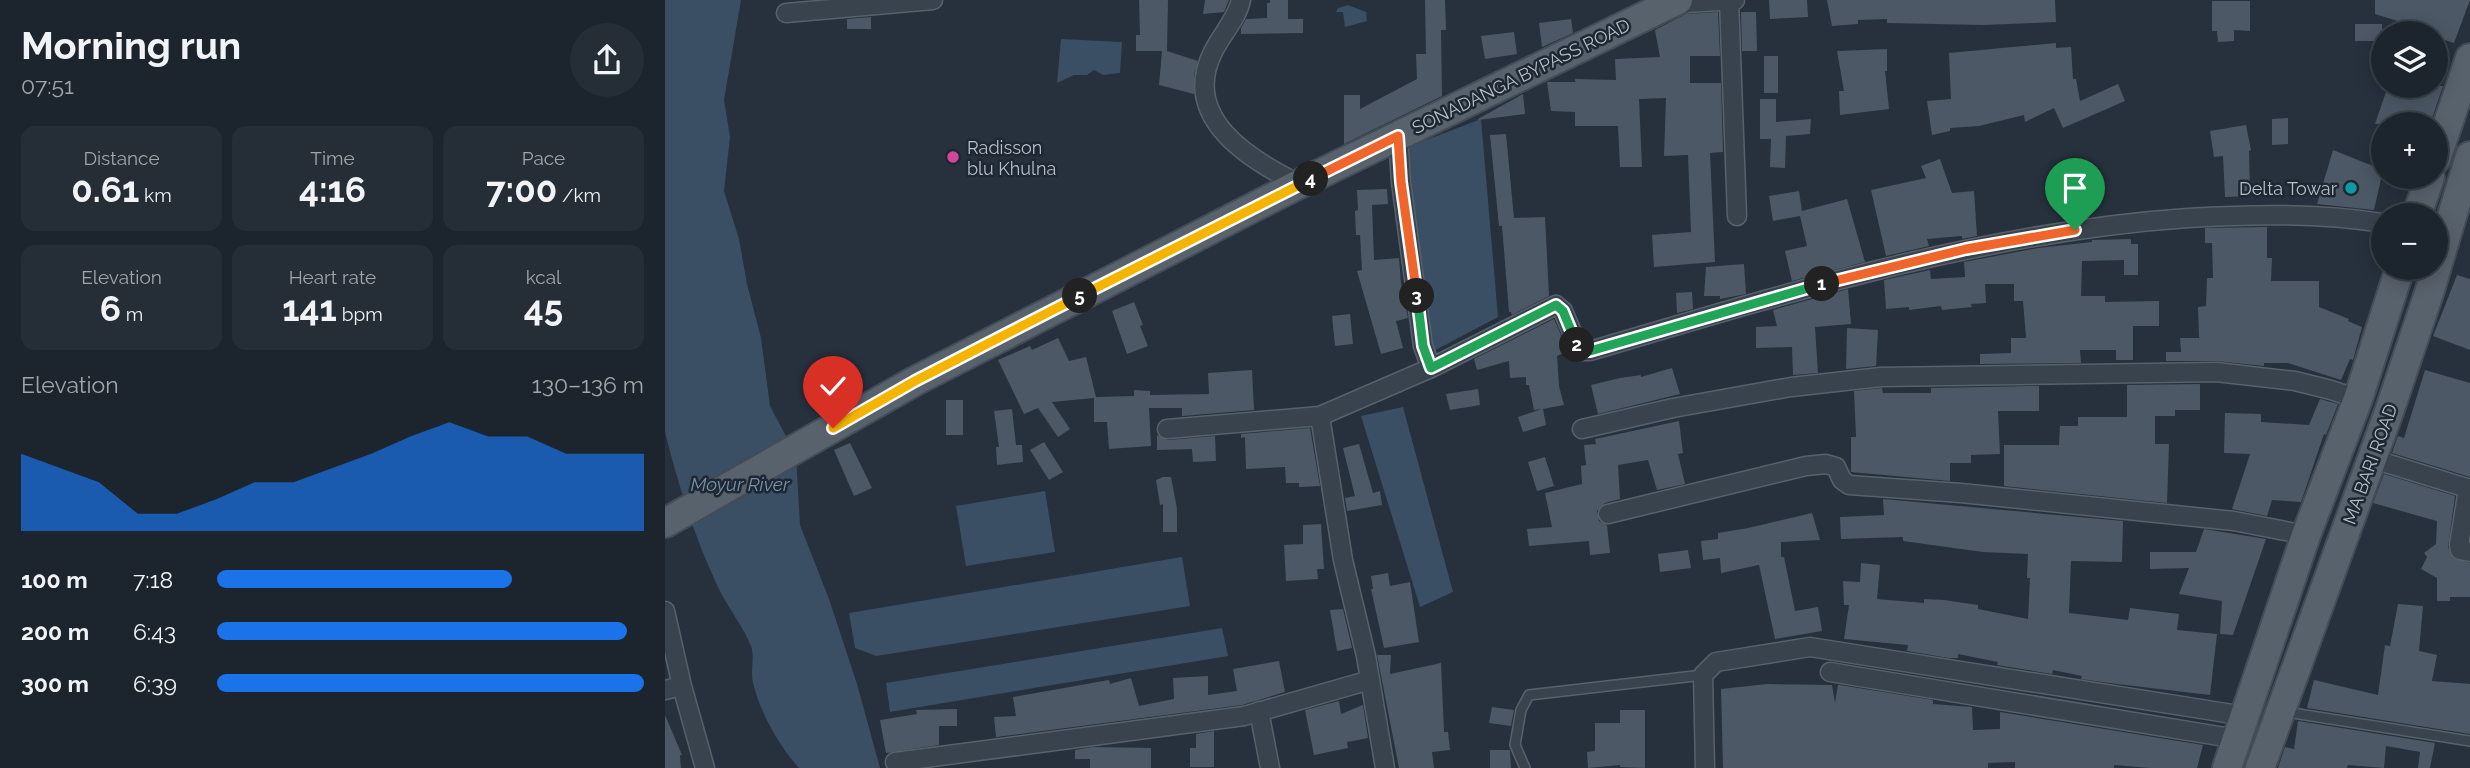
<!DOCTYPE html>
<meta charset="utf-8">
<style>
body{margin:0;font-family:Raleway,sans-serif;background:#252d36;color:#f1f3f6;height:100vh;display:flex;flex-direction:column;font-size:26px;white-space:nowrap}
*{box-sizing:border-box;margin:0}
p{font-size:23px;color:#a0a5aa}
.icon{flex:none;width:38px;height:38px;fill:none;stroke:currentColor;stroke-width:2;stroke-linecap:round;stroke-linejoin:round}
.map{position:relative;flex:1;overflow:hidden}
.sheet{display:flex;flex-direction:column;background:#1c252e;width:665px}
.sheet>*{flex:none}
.tools{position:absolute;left:1706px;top:21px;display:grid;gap:14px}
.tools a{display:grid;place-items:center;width:77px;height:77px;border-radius:50%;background:#1c252e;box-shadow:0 4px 18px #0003,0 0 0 2px #3a424a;font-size:35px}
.pin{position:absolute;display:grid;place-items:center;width:60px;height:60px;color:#fff;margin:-72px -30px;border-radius:50% 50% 50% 0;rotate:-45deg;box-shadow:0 0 7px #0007}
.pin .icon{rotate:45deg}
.km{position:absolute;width:35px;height:35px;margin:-18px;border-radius:50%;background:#222;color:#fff;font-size:19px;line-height:35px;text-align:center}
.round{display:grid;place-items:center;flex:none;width:74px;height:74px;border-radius:37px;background:#252d36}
.headline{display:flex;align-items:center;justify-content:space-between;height:119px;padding:0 21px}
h1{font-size:38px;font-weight:700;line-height:52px}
.metrics{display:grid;grid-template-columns:repeat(3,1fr);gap:10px;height:119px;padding:7px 21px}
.metrics div{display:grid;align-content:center;border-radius:14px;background:#252d36;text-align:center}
.metrics b{font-size:35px;font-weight:700}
.metrics small{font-size:19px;font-weight:400}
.metrics p{font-size:19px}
.chart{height:196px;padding:14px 21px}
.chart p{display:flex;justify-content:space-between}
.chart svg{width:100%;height:126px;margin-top:7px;fill:#1a73e8;opacity:.7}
ul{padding:0 21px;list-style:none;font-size:23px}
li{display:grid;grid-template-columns:112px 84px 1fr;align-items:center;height:52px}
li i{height:18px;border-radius:9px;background:#1a73e8}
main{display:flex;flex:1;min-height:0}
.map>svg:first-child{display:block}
.water{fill:#3a4e64}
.building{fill:#4c5866}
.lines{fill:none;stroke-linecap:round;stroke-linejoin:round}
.lane-casing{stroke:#57616b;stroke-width:12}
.street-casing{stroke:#57616b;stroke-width:21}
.primary-casing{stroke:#434c57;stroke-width:32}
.lane{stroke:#39434e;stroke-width:9}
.street{stroke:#39434e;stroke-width:18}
.primary{stroke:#58626d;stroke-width:28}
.split-1-casing{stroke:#fff;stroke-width:14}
.split-2-casing{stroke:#fff;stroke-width:14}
.split-3-casing{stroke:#fff;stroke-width:14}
.split-4-casing{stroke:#fff;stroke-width:14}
.split-5-casing{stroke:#fff;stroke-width:14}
.split-6-casing{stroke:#fff;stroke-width:14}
.split-1{stroke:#f0652b;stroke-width:9}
.split-2{stroke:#22a559;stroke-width:9}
.split-3{stroke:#22a559;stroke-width:9}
.split-4{stroke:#f0652b;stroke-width:9}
.split-5{stroke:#f5b400;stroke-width:9}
.split-6{stroke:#f5b400;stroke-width:9}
.hotel-dot{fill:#d1479c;stroke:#1e2833;stroke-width:2.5}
.culture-dot{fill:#0f9aa8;stroke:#1e2833;stroke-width:2.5}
.labels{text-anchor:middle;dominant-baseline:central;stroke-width:5;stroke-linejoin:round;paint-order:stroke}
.street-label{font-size:18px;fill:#b6bec8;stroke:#1e2833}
.poi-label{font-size:18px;fill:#b6bec8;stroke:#1e2833;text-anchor:start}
.water-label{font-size:19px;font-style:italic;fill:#7790aa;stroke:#1e2833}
</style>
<main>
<section class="sheet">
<div class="headline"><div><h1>Morning run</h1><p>07:51</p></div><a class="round"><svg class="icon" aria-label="share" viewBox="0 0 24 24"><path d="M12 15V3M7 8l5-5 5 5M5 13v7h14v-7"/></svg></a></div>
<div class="metrics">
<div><p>Distance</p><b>0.61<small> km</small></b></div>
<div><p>Time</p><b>4:16</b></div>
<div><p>Pace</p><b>7:00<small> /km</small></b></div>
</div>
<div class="metrics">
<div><p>Elevation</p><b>6<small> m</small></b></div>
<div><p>Heart rate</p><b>141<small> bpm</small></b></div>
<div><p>kcal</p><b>45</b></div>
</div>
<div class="chart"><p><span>Elevation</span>130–136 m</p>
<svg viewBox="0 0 160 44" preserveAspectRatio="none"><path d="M0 44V17L10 22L20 27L30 38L40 38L50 33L60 27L70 27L80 22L90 17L100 11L110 6L120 11L130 11L140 17L150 17L160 17V44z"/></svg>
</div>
<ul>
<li><b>100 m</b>7:18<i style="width:69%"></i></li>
<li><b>200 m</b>6:43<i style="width:96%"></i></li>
<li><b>300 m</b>6:39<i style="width:100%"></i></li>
</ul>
</section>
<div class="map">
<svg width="1805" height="768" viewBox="0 0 1805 768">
<rect width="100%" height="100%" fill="#26313d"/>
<!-- water -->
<path class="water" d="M0 0H76L59 100 65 137 59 191 74 239 82 284 96 338 105 406 131 455 135 525 164 599 192 684 215 768H134C114 746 95 712 88 683 85 671 90 657 86 646 78 626 61 605 52 585 29 536 13 484 0 432Z
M683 5 701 12 702 21 680 27 678 12H671L673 8Z
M396 39 457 42 455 73 438 75 429 70 422 75H409L392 83Z
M816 119 833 317 763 354 743 147Z
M738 407 788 592 755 607 696 416Z
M380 491 390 552 301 566 291 506Z
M517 557 525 606 211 656 190 648 184 613Z
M557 628 563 656 225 712 221 683Z"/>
<!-- building -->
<path class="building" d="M474 0H503L502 51 533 61 529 75V94L494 85 497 51H471V35H475Z
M540 0H564L559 12 538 14Z
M605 0H623V19H638V33L576 34V28L581 19 602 18V3H605Z
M760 0H780L781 30H776L777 96 679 144V95H695V109L752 79 751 54H761Z
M1104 0H1142L1143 17 1105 19Z
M1162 0H1390L1391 22 1318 25 1222 23V19L1193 20V24L1167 26Z
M1710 0H1805L1789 43 1771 37V33L1710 14Z
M1547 1H1585V31L1569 30V41L1553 42 1552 31H1547Z
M1053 12 1055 56H1025V83H1056L1058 152 1045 153 1050 262 989 267 987 235 1026 232 1023 155 999 156 1001 98 974 99 977 167H955L953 126H910V112L886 111 882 82H910V79L951 80 950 59 995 57 990 30 1021 14Z
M1076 12H1091L1092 51H1077Z
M206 17V29H182V19Z
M906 19 908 33 877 47 874 23Z
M1690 24H1717V41H1690Z
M849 32 852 54 820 59 816 36Z
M1391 43V48L1406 47 1408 79H1411L1415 101 1453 84 1460 101 1398 128 1389 108 1360 122 1359 115 1314 126 1285 128V131L1267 135 1262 101 1286 99 1284 53Z
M1222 49V71H1220L1224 109 1175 115 1174 91H1179L1172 51Z
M1099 56H1113V93H1099Z
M1723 86H1778L1765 124H1710Z
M858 94 860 114 813 120V119Z
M1095 99H1111V122L1146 119 1145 134 1121 136 1120 168 1105 167 1106 139H1095Z
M1623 118V144L1607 145V119Z
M1581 125 1586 150 1584 151 1585 196 1560 197 1558 156 1549 157 1545 131Z
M841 134 849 218 880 217 884 296 847 315 846 312H844L837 226H834L825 135Z
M1668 150 1718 170 1709 210 1652 204Z
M1275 159 1287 193 1309 191 1312 236 1297 239V236L1262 239 1264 246 1221 256 1206 190 1261 178 1256 166Z
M722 189 723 204 707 205 709 260 734 258 736 283 743 318 731 321 738 348 716 354 692 271 697 270 695 235H691L690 211 693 210 692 190Z
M1134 191 1137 211 1182 199 1200 262 1127 281 1120 251 1142 246 1135 216 1108 221 1104 196Z
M1602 227V258H1607L1606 281H1654V307L1684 319 1683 321 1697 327 1688 360 1685 359 1676 380 1623 363H1599V366L1551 361H1501V352H1516L1515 338H1534L1533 307 1541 306 1542 278H1548L1547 243H1540V228Z
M1466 239V244H1473V275H1459V260L1417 261 1416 296H1440V302L1494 301V326H1468V360H1451V350H1415L1416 363 1315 364V354L1346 353V338H1361L1358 301H1349V284H1320L1321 303 1306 304 1307 307 1277 310 1276 306 1244 310V307L1221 309 1219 280 1265 270 1266 279 1300 277 1299 262 1373 248 1427 242V240Z
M1079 264 1081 294 1055 299V296H1039L1041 267Z
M1792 275 1805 279V350L1768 336Z
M1183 289 1186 324 1150 327 1153 373 1128 375 1127 347 1091 348V327L1112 326 1108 310Z
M1027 292 1028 309 1012 313 1011 293Z
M469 302 478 325 475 326 483 346 462 354 447 311Z
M685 314 688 344 670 346 667 316Z
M889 319 903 351 892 356 894 386 899 405 878 409 881 425 858 432 853 417 877 409 869 410 864 385H861V377L845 378 844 361 812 370 809 359Z
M1182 328 1213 330 1211 366 1181 369Z
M393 338 404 361 421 357 431 397 469 396V390L485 391V395L544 394 543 373 587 370 589 410 517 416V408H484L486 446 444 449 442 422H429V398L387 402 405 429 393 437 373 408 359 414 333 360 365 346 367 350Z
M1007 368 1015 394 933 414 926 385 955 378 976 375V377Z
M1760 370 1805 383V477L1727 453 1733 436 1739 438Z
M1535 384V410H1510V416H1490V444H1504L1502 503 1339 486V445H1394L1395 426H1413V417H1462V385Z
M1374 386V411H1333L1335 454 1306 455V463H1285V481L1186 472V437H1191L1189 391 1217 388 1218 393H1266V388Z
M813 389 815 405 785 410 781 394Z
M1655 399 1673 404 1661 435 1659 434 1636 502 1607 500 1602 516 1567 509 1585 454 1559 453 1560 413 1596 414V422L1644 425Z
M281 400H298V435H281Z
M347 409 351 445H357L358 462 332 465 331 447H334L329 411Z
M1014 421 1018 453 1013 454 1020 484 992 490 983 460 953 465 955 499 940 503 932 511 934 521 942 525 945 553 925 555 924 541 864 546 862 529 887 527 880 493 917 484 916 466 921 465 919 445 931 444 930 439Z
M645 428 655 486 634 487V483H621L620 467 581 469 580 437 576 438V434Z
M492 435 503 440 550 436 551 461 528 462 527 449 492 450Z
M379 442 398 472 384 480 365 450Z
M185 443 207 488 189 496 169 450Z
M694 444 708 493 715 491 717 505 682 511 680 498 690 496 678 448Z
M880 457 889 486 872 491 863 462Z
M1719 474 1790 496 1783 547 1788 558 1805 563V597H1785V601H1772V578L1756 569 1762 557 1759 553 1771 544 1772 521 1708 503Z
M498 477H506L512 509V532H498V504L495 505 491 480Z
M1218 499 1458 521 1457 562 1406 561 1404 613 1463 620 1465 608 1514 614 1512 630 1552 634 1545 695 1452 684 1416 679 1417 676 1388 670 1387 674 1332 665 1333 662 1293 654V658H1284L1242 651 1243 645 1179 639 1184 605H1179L1178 581 1195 582 1196 563 1215 565 1212 599 1259 603V599L1279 600 1313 605V609L1363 619 1365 578H1362L1363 554 1318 552 1238 541V537L1176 539 1175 517 1219 515Z
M1147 513 1155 540 1116 542V557H1119L1130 611 1153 607 1157 631 1110 639 1094 565 1056 573 1055 558 1038 560 1036 541 1053 539V533L1083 528Z
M656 524 659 569H652L653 579 621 581 619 545 638 544V525Z
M1539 529 1601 539 1568 635 1555 634 1557 601 1514 594 1524 568 1485 569V552H1531Z
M1023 550 1026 568 995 572 993 554Z
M723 573 725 586 745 582 754 642 719 648 706 589H708L706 576Z
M1733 604 1758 606 1754 651 1772 655 1767 681 1805 684V734L1642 708 1649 680 1713 695 1720 645 1725 646Z
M678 609 687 648 672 651 665 610Z
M712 655H726L725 674 776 663 779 732H783L785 750 767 752 769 768H734Z
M614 661 620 692 577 705 331 737 329 717 351 716 348 697 444 680 445 684 466 678 474 706 509 699 508 678 543 676V695L572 691 568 669Z
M1102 684 1167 685 1170 703 1173 685H1175L1268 700V704L1307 707 1308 730 1335 729V712L1538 745 1532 768H1485L1449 765V768H1350V762L1323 763V768H1058L1056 689Z
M674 701 676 714 698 705 703 738 682 742 683 748 649 755 640 710Z
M827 707 849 710 846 726 824 723Z
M292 709V726H274V745L221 753 215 720 252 714 251 710Z
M955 710H980V768L955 767V765L923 768 922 752 930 751V723H955Z
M0 715 17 755H15L16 768H0Z
M1633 721 1770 743 1765 768H1753L1755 752 1721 746 1719 768 1683 765 1682 768H1613L1620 747 1629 749Z
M549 731V767H525V748H531V734Z
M428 747 486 748V768H425V759H410V750Z
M825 750H845L846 768H825Z"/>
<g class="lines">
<!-- lane casing -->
<g class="lane-casing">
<path id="lane" d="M1621 712 1805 741
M860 768 850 745 856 710 864 695 1038 675"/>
</g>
<!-- street casing -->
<g class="street-casing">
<path id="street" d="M576 0C572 19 556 35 548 52 515 118 585 160 634 184
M1064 0 1072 216
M1006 4 1070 0
M121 13 268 0
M733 136 736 182 758 346 766 368
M655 416 678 560 701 656 720 768
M502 429 655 416 766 368 891 305 898 311 915 351H925C1122 293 1318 232 1523 218 1589 214 1654 213 1718 223
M917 429 1008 408 1126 387 1216 377 1551 372 1630 381 1666 390 1693 399
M1708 459 1805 489
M1805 488 1803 489 1794 545 1795 550 1805 552
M943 514 1141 466 1161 464 1171 467 1177 480 1184 485 1296 493 1569 521 1641 535
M0 611 17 686 40 768
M1165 672 1572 739
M0 690 17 686
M594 711 605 768
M230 762 579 716 705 680
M1040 768 1038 675 1051 662 1145 647 1580 716"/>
</g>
<!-- primary casing -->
<g class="primary-casing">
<path id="primary" d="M1771 159 1805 58
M1752 215 1765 177
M0 523 250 381 634 184 1013 0
M1562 768 1641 535 1693 399 1735 268
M1595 768 1725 409 1764 293 1805 156"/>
</g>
<!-- lane -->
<use href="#lane" class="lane"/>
<!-- street -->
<use href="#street" class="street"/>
<!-- primary -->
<use href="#primary" class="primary"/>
</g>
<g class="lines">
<!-- split-1 casing -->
<g class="split-1-casing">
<path id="split-1" d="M1157 284 1301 249 1410 230"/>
</g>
<!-- split-2 casing -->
<g class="split-2-casing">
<path id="split-2" d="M912 345 915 351H925L1157 284"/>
</g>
<!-- split-3 casing -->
<g class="split-3-casing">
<path id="split-3" d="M752 296 758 346 766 368 891 305 898 311 912 345"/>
</g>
<!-- split-4 casing -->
<g class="split-4-casing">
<path id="split-4" d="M646 179 733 136 736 182 752 296"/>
</g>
<!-- split-5 casing -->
<g class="split-5-casing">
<path id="split-5" d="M415 296 646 179"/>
</g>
<!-- split-6 casing -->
<g class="split-6-casing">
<path id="split-6" d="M168 428 250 381 415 296"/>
</g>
<!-- split-1 -->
<use href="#split-1" class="split-1"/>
<!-- split-2 -->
<use href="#split-2" class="split-2"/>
<!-- split-3 -->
<use href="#split-3" class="split-3"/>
<!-- split-4 -->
<use href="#split-4" class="split-4"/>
<!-- split-5 -->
<use href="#split-5" class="split-5"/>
<!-- split-6 -->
<use href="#split-6" class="split-6"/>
</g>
<!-- markers -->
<circle class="hotel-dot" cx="288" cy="157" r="7"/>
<circle class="culture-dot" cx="1686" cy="188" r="7"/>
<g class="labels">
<!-- street labels -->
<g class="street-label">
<text transform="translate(856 76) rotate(-26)">SONADANGA BYPASS ROAD</text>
<text transform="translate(1705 464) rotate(-70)">MA BARI ROAD</text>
</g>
<!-- poi labels -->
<g class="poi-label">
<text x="302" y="147">Radisson<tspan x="302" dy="21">blu Khulna</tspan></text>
<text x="1672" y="188" text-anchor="end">Delta Towar</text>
</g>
<!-- water labels -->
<g class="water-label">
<text x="75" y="484">Moyur River</text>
</g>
</g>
</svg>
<div class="tools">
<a><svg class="icon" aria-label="layers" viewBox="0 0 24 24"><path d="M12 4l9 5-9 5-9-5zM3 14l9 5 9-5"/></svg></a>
<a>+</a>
<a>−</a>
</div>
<div class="pin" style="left:1410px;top:230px;background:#1e9e55"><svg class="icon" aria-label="arrive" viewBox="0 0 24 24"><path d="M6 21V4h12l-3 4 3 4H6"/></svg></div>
<div class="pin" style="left:168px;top:428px;background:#d93025"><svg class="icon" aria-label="check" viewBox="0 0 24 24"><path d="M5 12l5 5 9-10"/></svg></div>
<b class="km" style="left:1157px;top:284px">1</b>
<b class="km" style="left:912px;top:345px">2</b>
<b class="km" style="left:752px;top:296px">3</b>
<b class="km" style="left:646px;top:179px">4</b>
<b class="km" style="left:415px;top:296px">5</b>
</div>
</main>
